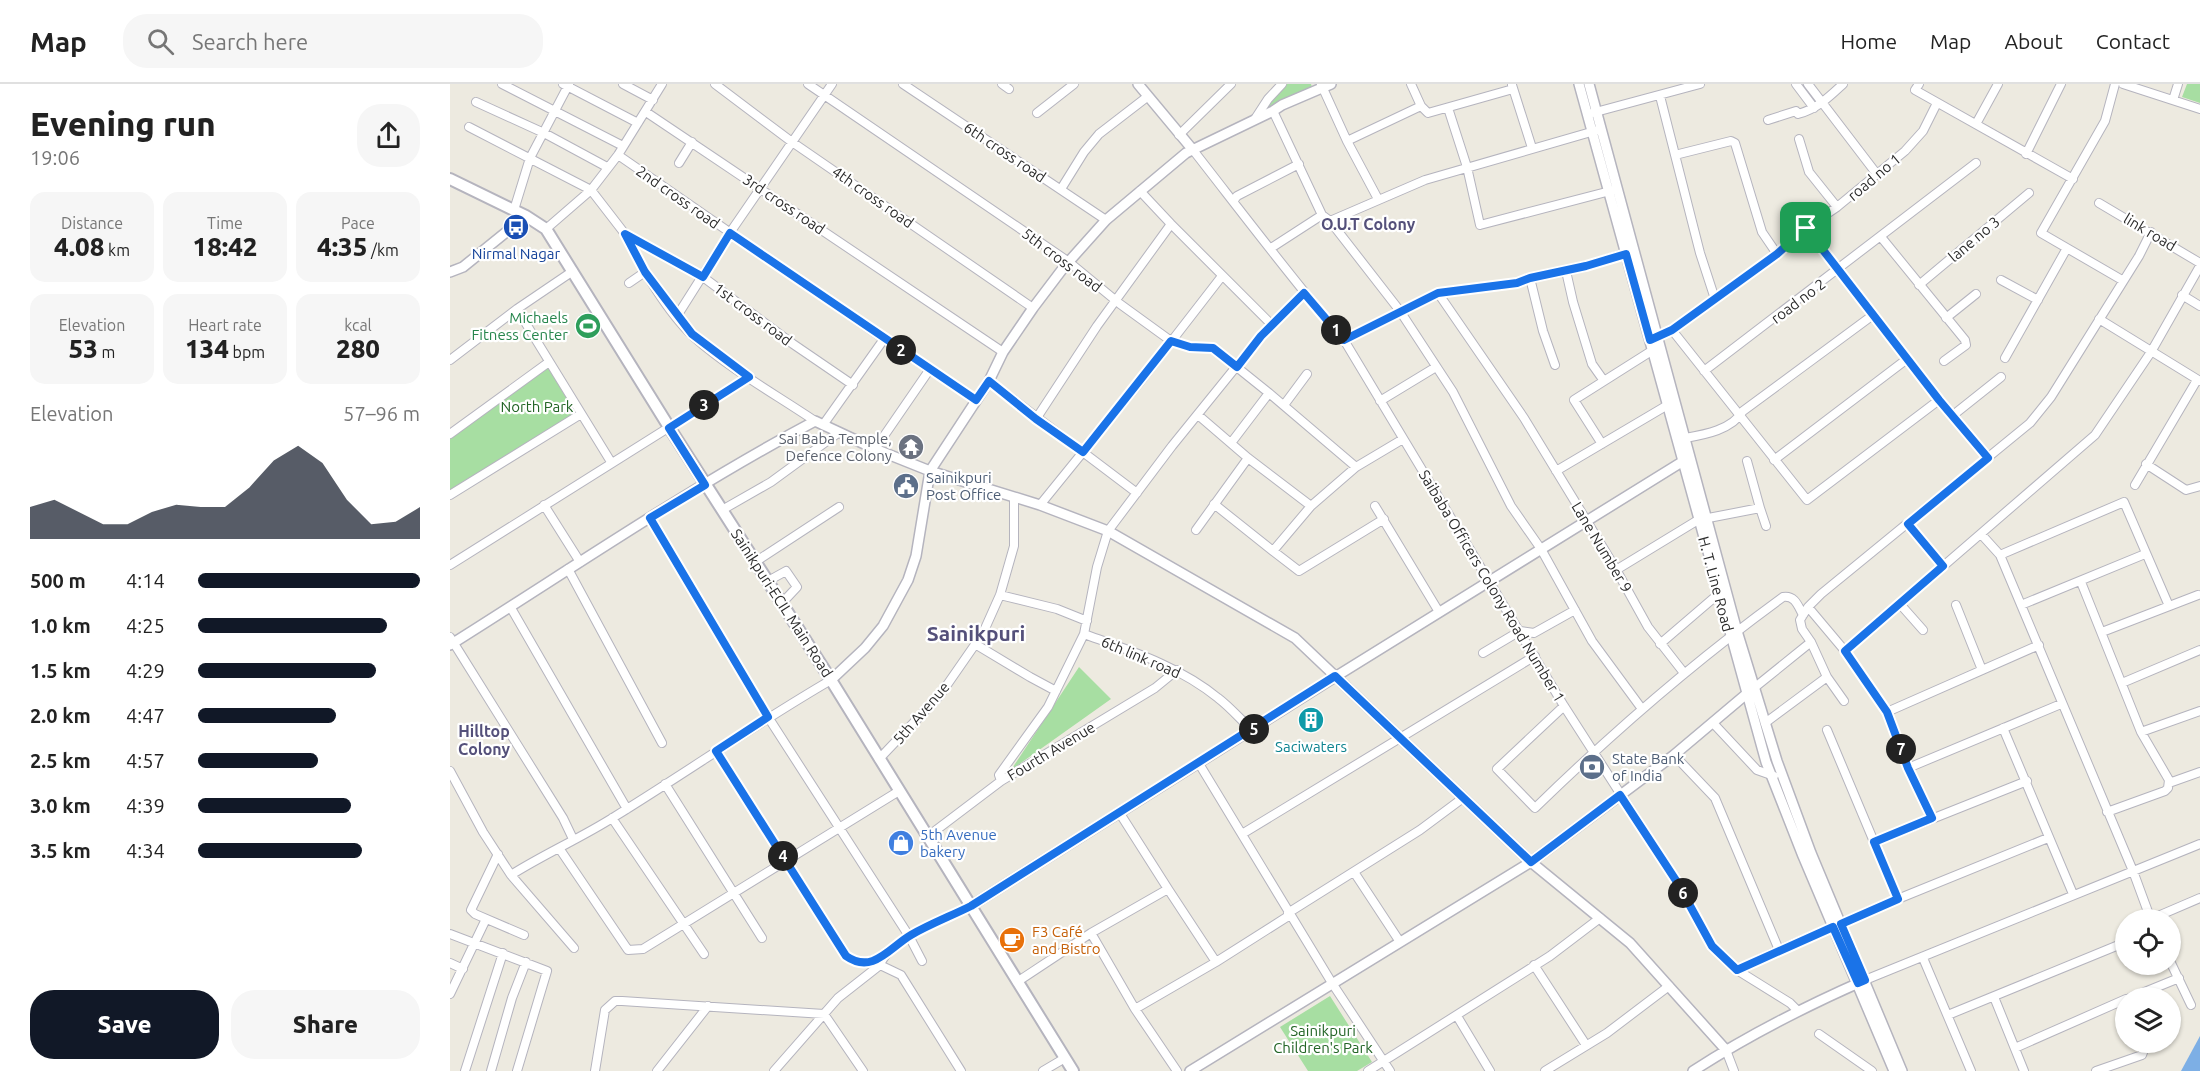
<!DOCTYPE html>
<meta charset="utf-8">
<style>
body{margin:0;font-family:Ubuntu,sans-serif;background:#f6f6f6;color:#222;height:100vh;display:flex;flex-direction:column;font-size:22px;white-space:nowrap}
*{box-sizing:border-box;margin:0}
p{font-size:20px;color:#767676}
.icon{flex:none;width:33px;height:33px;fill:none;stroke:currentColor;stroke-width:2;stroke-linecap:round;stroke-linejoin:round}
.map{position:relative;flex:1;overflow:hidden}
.sheet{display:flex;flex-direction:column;background:#fff;width:450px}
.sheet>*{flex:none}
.tools{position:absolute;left:1665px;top:825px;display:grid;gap:12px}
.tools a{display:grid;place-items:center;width:66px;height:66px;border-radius:50%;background:#fff;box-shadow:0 2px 4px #0004;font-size:30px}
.pin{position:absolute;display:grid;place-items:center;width:51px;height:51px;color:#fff;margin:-26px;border-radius:12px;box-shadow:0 3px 9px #0006}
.km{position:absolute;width:30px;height:30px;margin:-15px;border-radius:50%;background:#222;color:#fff;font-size:16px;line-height:30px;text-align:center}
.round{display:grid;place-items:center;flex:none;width:63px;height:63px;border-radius:24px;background:#f6f6f6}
.headline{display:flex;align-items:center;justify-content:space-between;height:102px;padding:0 30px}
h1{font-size:33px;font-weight:800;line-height:45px}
.stats{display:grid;grid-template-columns:repeat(3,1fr);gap:9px;height:102px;padding:6px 30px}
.stats div{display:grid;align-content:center;border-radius:15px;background:#f6f6f6;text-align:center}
.stats b{font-size:26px;font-weight:800}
.stats small{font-size:16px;font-weight:400}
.stats p{font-size:16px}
.chart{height:168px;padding:12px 30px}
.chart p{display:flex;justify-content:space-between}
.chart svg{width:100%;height:108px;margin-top:6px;fill:#111827;opacity:.7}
.cta{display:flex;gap:12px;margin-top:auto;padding:12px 30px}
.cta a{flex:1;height:69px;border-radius:24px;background:#111827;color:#fff;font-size:24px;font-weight:800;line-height:69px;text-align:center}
.cta a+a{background:#f6f6f6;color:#222}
ul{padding:0 30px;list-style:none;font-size:20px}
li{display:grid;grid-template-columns:96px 72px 1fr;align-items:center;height:45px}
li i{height:15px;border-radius:8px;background:#111827}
header{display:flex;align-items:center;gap:36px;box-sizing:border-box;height:84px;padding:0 30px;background:#fff;border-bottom:2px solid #e0e0e0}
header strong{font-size:28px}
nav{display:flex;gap:33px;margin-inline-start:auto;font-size:21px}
.search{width:420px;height:54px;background:#f6f6f6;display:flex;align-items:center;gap:15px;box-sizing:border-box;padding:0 21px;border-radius:24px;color:#767676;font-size:22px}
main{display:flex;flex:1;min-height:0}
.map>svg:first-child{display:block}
.green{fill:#a7dea2}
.water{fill:#7dafe5}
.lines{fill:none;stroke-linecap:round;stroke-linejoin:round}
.minor-casing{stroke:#b5b4be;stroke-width:10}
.tertiary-casing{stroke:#b5b4be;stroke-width:12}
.secondary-casing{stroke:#b5b4be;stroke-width:14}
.minor{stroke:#fff;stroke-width:8}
.tertiary{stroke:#fff;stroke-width:9}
.secondary{stroke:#fff;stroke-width:10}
.route-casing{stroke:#fff;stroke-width:12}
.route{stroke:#1a73e8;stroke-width:8}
.labels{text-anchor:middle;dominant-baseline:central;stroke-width:4.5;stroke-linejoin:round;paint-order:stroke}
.street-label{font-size:15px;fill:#2c2c2c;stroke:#fff}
.transit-label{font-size:15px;fill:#164399;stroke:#fff}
.leisure-label{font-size:15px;fill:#27864d;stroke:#fff;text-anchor:end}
.park-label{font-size:15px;fill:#226425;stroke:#fff}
.worship-label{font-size:15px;fill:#5b616d;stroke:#fff;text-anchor:end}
.service-label{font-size:15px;fill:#4e5e75;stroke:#fff;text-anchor:start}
.culture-label{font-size:15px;fill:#0d838f;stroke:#fff}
.shop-label{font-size:15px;fill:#366cbe;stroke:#fff;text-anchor:start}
.food-label{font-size:15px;fill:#c56008;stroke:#fff;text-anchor:start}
.neighbourhood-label{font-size:16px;font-weight:bold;fill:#54507a;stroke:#fff}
.district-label{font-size:21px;font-weight:bold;fill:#54507a;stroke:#fff}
</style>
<header>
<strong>Map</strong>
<div class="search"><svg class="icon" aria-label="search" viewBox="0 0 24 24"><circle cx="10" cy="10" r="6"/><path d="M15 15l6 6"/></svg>Search here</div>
<nav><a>Home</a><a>Map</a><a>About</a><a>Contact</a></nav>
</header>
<main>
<section class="sheet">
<div class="headline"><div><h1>Evening run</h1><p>19:06</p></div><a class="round"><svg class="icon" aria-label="share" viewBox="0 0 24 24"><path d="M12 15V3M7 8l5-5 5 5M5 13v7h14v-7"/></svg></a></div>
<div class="stats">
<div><p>Distance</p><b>4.08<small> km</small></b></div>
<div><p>Time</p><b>18:42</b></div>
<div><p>Pace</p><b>4:35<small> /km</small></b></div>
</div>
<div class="stats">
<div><p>Elevation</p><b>53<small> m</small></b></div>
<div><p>Heart rate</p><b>134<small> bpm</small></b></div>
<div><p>kcal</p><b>280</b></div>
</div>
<div class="chart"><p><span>Elevation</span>57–96 m</p>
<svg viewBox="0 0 160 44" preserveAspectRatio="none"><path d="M0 44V31L10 28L20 33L30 38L40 38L50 33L60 30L70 31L80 31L90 23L100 12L110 6L120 13L130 28L140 38L150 37L160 31V44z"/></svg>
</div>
<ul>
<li><b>500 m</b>4:14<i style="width:100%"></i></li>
<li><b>1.0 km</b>4:25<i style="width:85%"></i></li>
<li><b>1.5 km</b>4:29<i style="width:80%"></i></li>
<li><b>2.0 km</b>4:47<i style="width:62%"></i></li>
<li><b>2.5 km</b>4:57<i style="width:54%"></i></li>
<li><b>3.0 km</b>4:39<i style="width:69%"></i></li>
<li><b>3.5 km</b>4:34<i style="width:74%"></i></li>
</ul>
<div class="cta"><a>Save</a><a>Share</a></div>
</section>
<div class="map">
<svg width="1750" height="987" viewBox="0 0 1750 987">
<rect width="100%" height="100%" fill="#edeae0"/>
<!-- green -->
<path class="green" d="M837 0H861L862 3 815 25 820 17Z
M1737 0H1750V19L1732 13Z
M99 278 131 330 0 411V350Z
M629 583 661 615 561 686Z
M880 912 922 978 907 987H858L830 943Z"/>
<!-- water -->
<path class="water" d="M1750 952V987H1731Z"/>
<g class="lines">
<!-- minor casing -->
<g class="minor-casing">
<path id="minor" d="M52 0 173 62
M113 0 188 39
M173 0 203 16
M265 0 342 58 583 224
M358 0 619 178 670 220 721 257 740 263 763 264 819 309 781 359
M453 0 656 136
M552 0 559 5
M871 0 897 57 928 115
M961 0 971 22 978 29 1063 5
M1346 0 1364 24
M1358 0 1426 89
M1469 0 1465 6 1623 95
M1665 0 1655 37 1591 149 1672 196
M1673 0 1750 25
M1062 1 1082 64
M1210 12 1250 169 1265 215
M1723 16 1728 0
M26 18 94 49 157 83
M998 24 1017 83 1030 141 1164 106
M823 27 872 131 880 137 950 227 1003 308 1061 422 1091 465 1142 557 1192 625
M196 28 553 268
M587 29 624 0
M1142 29 1250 0
M805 35 818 15 832 0
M1318 36 1346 27 1348 30C1367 25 1379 13 1393 0
M1526 40 1548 0
M19 43 141 106 175 150 253 193 343 260 403 301
M729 51 781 0
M1349 55 1359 88 1387 123
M897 57 971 22
M743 66C793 130 842 195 894 256L1114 622 1227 798 1262 862 1287 886 1340 919 1348 927
M1576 70 1611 0
M168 71 434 255 526 316
M1225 71 1281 57 1285 59 1312 148 1327 170
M229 79 242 58
M611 105 634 68 649 50 697 13
M690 107 721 140 822 241
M784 116 787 112 849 80
M1649 119 1750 179
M64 126 80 74 119 0
M880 137 975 96 1148 46
M1356 144 1489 316 1538 374
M96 145 141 106 168 71 212 0
M175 150C190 182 218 229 244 253 280 285 325 310 365 337
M1431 153 1515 256 1516 261 1494 277
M821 164 872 131
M123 187 67 225 161 378
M1116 187 1123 218 1142 280 1154 297 1124 316 1152 360
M1080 194 1093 247 1105 281
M1551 196 1588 216
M179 199 195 188
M1469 201 1579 109
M988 209 1074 334 1163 480 1198 543 1234 589
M1732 211 1750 222
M227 232 277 153 382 0
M1496 234 1526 210
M1649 235 1750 297
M1222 246 1357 416 1489 316
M1204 254 1222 246 1327 170 1356 144 1387 123 1455 67 1473 47 1487 19
M894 256 988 209 1067 199 1080 194 1136 182 1179 168
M1555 274 1617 164
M0 276 67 225
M1254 287 1526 79
M539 297 687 409
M1154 297 1203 266
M819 309 906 383
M930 317 986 283
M834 321 857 290
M748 331 798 374 861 422 823 467 764 420
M1502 332 1551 293
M586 335 647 242 721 140
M373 341 434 255
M0 350 99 278
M1230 355C1252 351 1281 347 1293 327L1423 231
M425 365 480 285
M1324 376 1457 275
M1297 377 1310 424
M1696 380 1736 406 1750 402
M1106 387 1221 319
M1685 401 1747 296
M0 411 131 330
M94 421 130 478
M590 421 693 294 772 192
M861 422 906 383 953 355
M925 422 989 528
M272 426 321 398 388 349
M200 434 318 633 459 852 472 877
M1458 440 1493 482
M746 446 798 374
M1531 450 1550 471 1683 787 1701 836
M823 467 849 487 934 435
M1550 471 1674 418 1719 522
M305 478 389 423
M0 481 299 293
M118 485 212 659
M1166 486 1248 436 1310 424 1316 442
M318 497 336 487 347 503 332 519
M1631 498 1691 648 1719 696 1718 704 1715 707 1657 728
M550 511 607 525 637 537
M1450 520 1473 546
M1506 521 1532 586
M1571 521 1695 470
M1358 523 1395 567 1437 628 1458 684 1482 734
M61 524 177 725
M1652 548 1748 511
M634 550C681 567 729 582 768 614 780 623 791 636 802 646
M0 553 113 734 123 755
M525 560 580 593 606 607
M1210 560 1273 506
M1395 567 1645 351 1701 268 1750 182
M1033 569 1070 547 1084 549 1125 526
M1672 599 1750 566
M1304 604 1361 558
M1394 617 1377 593 1361 558 1352 545 1350 536 1358 523 1371 510 1580 339 1601 313 1689 172 1701 148
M1114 622 1047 685 1085 724C1163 648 1245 577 1333 513 1345 511 1348 522 1353 531
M1437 628 1589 561
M1263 639 1307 686 1324 692
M1315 639 1377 593
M1553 644 1623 810
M1377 646 1448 815
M1691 648 1750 627
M266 667 396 872C410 882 417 878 433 873
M1224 671 1265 714 1329 866 1433 821 1598 754
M429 675 490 611 533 549 550 511 564 462V413
M748 678 882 899 940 987
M1458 684 1611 620
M0 687 33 748 61 791 124 864
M551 697 549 691 598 623 634 550 647 483 658 447 722 362 811 252 854 209
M1719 699 1750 688
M215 700 312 854
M669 728 718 805 641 849 685 925 727 987
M162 734 254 870
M792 750 1085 572
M477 753 551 697 705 604 727 586
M1424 758 1577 697
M109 764 178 866 193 865 449 707
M48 770 21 826 25 830 74 851
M904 788 950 858
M61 791C94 770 131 754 164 733 237 688 307 639 381 596
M838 829 970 746 1013 714
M1701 835 1750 814
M0 850 97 887 67 987
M1473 874 1521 987
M1720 877 1741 921
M766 878 840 831
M0 879 13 885
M430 881 451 891 511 987
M1084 881 1136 961
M1287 886 1329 866
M1415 896 1750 760
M567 898 641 849
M0 910 36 835
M1544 913 1574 987
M1680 914 1729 894
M685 925 766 878 718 805
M1498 931 1676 858
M1007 932 1040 987
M1369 950 1422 987
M1565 964 1676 915
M1276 966 1284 987
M15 987 53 869
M41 987 62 914 76 878
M145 987 155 926 165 917H172L374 930 413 987
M207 987 258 922
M324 987 388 914 430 881C439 855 496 834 521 822
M593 987 615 974
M918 987 1100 872 1150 834
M1095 987 1157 949 1219 902
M1646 987 1692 971 1695 963 1693 958"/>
</g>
<!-- tertiary casing -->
<g class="tertiary-casing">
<path id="tertiary" d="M688 0 743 66
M1129 0 1316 678 1353 772 1444 987
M1139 0 1287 547 1327 677 1361 769 1452 987
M0 188 13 183 76 132
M0 561C121 485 239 404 365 337L425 365 480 387 590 421 658 447 845 554 1081 778 1180 859 1276 966
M381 596 415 564 433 542 458 496 466 472 480 387 539 297 553 268 583 224 614 183 656 136 736 69 823 27 832 21 881 0
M521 822 885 593 1235 376
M740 987 1081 778 1224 671 1300 607
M1243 987C1297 952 1354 923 1413 897"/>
</g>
<!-- secondary casing -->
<g class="secondary-casing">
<path id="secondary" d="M0 95 76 132 96 145 219 343 381 596 623 987"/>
</g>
<!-- minor -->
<use href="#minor" class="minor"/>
<!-- tertiary -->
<use href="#tertiary" class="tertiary"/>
<!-- secondary -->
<use href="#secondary" class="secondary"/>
</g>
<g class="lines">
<!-- route casing -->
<g class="route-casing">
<path id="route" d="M1356 144 1489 316 1538 374 1458 440 1493 482 1395 567 1437 628 1458 684 1482 734 1424 758 1448 815 1391 840 1415 896 1408 899 1383 843 1287 886 1262 862 1227 798 1170 711 1081 778 885 592 521 822C501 832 480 840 461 851 440 863 423 891 396 872L266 667 318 633 200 434 255 401 219 344 299 293 242 250 195 188 175 150 253 193 280 149 526 316 539 297 586 335 633 368 721 257 740 263 763 264 787 283 811 252 854 209 894 256 988 209 1067 199 1080 194 1136 182 1176 170 1200 256 1222 246 1327 170Z"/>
</g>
<!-- route -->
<use href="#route" class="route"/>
</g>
<!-- icons -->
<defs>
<g id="bus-disc" transform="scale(1.35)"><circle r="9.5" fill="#1a4fb4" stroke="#fff"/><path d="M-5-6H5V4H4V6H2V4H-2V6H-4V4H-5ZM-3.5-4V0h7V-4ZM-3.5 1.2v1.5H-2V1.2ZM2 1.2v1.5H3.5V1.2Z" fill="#fff"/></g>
<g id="stadium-disc" transform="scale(1.35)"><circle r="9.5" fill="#2e9e5b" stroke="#fff"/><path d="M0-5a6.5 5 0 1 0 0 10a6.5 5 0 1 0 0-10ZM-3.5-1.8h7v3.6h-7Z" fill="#fff"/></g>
<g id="temple-disc" transform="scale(1.35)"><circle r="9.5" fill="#6b7280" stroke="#fff"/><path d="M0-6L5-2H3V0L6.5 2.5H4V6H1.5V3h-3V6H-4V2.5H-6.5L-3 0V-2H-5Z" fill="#fff"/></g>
<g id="civic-disc" transform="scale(1.35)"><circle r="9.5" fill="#5c6f8a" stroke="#fff"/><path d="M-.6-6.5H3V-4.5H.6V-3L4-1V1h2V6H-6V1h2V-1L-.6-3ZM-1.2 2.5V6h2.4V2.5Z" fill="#fff"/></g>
<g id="building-disc" transform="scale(1.35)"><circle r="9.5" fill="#0f9aa8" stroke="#fff"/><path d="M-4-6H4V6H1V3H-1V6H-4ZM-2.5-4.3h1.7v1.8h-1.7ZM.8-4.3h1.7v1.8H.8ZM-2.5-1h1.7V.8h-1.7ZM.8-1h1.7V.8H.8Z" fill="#fff"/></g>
<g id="bank-disc" transform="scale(1.35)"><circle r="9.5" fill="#5c6f8a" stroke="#fff"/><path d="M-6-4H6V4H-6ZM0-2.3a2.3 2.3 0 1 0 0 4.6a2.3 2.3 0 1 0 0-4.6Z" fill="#fff"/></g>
<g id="shop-disc" transform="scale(1.35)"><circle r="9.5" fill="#3f7fe0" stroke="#fff"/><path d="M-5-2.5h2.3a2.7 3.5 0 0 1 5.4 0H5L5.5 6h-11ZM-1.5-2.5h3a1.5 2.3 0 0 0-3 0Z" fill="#fff"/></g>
<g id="cafe-disc" transform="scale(1.35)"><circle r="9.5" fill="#e8710a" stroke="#fff"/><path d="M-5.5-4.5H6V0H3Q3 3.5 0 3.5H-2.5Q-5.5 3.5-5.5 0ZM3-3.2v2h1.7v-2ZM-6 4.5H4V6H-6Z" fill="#fff"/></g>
</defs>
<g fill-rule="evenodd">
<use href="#bus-disc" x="66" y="143"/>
<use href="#stadium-disc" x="138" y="242"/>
<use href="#temple-disc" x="461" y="363"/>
<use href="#civic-disc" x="456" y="402"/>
<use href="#building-disc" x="861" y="636"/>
<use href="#bank-disc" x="1142" y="683"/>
<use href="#shop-disc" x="451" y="759"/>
<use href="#cafe-disc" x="562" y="856"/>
</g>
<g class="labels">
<!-- street labels -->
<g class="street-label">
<text transform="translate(555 68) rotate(34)">6th cross road</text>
<text transform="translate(1424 93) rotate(-40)">road no 1</text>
<text transform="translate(228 113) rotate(35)">2nd cross road</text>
<text transform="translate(423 113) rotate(35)">4th cross road</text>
<text transform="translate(334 120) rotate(34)">3rd cross road</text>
<text transform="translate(1700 148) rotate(31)">link road</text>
<text transform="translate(1524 155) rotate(-40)">lane no 3</text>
<text transform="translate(612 176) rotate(37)">5th cross road</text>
<text transform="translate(1348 217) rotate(-37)">road no 2</text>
<text transform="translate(303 230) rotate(37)">1st cross road</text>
<text transform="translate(1152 463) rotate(59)">Lane Number 9</text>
<text transform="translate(1266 500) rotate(75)">H. T. Line Road</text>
<text transform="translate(1042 502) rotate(59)">Saibaba Officers Colony Road Number 1</text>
<text transform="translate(332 519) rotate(57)">Sainikpuri-ECIL Main Road</text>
<text transform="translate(691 573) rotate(23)">6th link road</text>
<text transform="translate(471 629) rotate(-49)">5th Avenue</text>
<text transform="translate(601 667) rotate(-31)">Fourth Avenue</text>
</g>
<!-- transit labels -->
<g class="transit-label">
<text x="66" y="169">Nirmal Nagar</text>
</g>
<!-- leisure labels -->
<g class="leisure-label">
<text x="118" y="233">Michaels<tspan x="118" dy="17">Fitness Center</tspan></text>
</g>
<!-- park labels -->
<g class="park-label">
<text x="87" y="322">North Park</text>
<text x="873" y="946">Sainikpuri<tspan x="873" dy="17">Children's Park</tspan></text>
</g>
<!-- worship labels -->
<g class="worship-label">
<text x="442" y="354">Sai Baba Temple,<tspan x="442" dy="17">Defence Colony</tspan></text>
</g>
<!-- service labels -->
<g class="service-label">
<text x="476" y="393">Sainikpuri<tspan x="476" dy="17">Post Office</tspan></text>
<text x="1162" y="674">State Bank<tspan x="1162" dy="17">of India</tspan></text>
</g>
<!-- culture labels -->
<g class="culture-label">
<text x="861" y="662">Saciwaters</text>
</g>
<!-- shop labels -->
<g class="shop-label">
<text x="470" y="750">5th Avenue<tspan x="470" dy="17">bakery</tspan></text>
</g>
<!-- food labels -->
<g class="food-label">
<text x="582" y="847">F3 Café<tspan x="582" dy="17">and Bistro</tspan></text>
</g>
<!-- neighbourhood labels -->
<g class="neighbourhood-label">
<text x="918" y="140">O.U.T Colony</text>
<text x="34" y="647">Hilltop<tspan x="34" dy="18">Colony</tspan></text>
</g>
<!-- district labels -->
<g class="district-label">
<text x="526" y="549">Sainikpuri</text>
</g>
</g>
</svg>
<div class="tools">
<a><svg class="icon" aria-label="locate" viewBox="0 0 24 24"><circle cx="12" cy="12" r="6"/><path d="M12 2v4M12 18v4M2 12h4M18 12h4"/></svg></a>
<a><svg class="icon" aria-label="layers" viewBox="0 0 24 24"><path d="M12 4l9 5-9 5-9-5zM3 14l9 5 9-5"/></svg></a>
</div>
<div class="pin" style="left:1356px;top:144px;background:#1e9e55"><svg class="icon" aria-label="arrive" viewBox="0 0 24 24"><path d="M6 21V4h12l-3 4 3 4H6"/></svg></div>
<b class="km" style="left:886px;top:246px">1</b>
<b class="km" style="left:451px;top:266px">2</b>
<b class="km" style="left:254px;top:321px">3</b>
<b class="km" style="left:333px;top:772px">4</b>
<b class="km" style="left:804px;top:645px">5</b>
<b class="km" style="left:1233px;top:809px">6</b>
<b class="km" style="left:1451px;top:665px">7</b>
</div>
</main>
